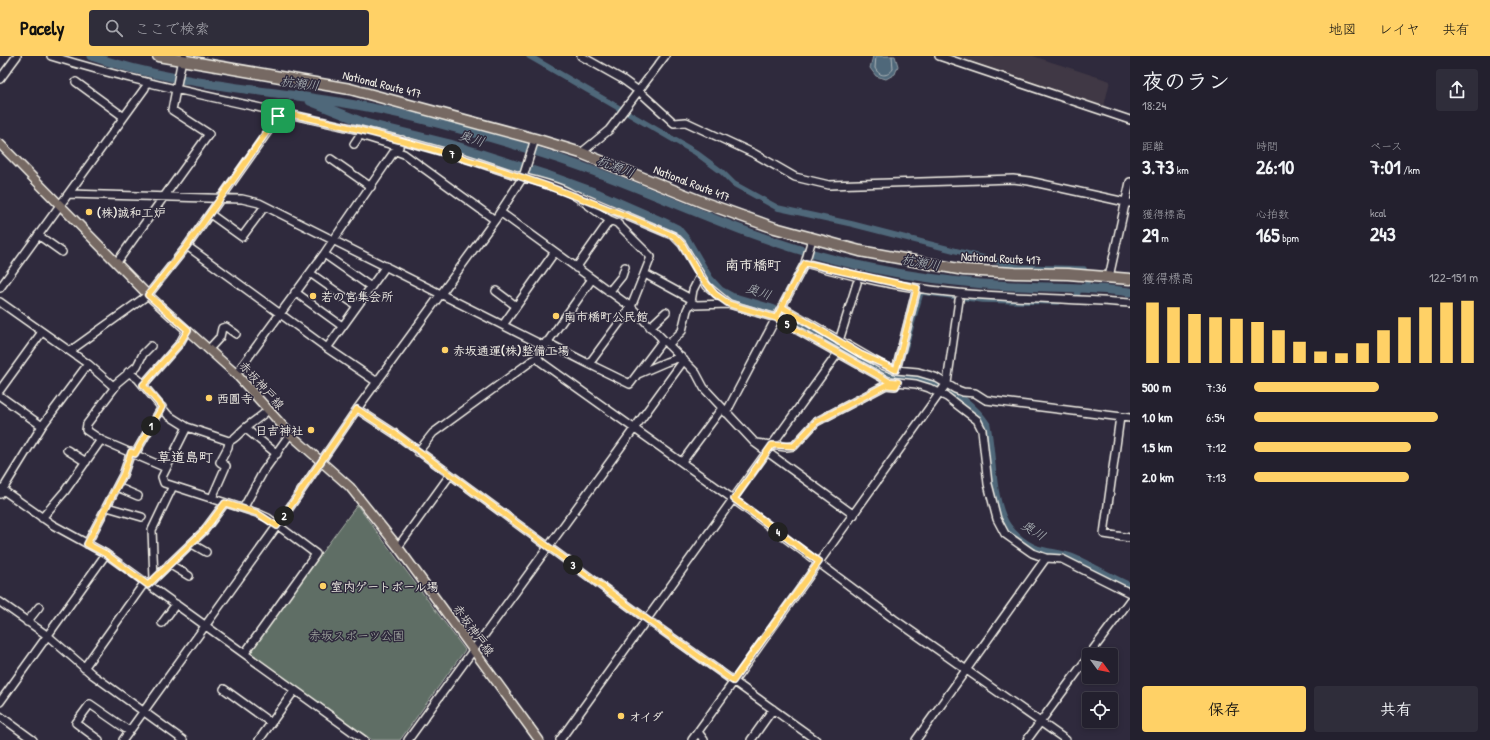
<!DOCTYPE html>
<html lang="ja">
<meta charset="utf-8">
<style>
body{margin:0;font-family:"Patrick Hand","Klee One",sans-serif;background:#2f2d3a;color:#f1f3f6;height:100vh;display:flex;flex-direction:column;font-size:15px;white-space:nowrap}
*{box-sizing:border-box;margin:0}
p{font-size:13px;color:#a3a3aa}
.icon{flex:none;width:22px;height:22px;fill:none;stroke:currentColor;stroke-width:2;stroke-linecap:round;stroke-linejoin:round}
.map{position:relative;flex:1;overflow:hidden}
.details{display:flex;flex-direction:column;background:#23202e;width:360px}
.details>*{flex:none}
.needle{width:26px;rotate:122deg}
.buttons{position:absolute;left:1082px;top:592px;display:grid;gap:8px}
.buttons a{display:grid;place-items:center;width:36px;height:36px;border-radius:4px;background:#23202e;box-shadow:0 2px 6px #0003,0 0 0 1px #403e4a;font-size:20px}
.pin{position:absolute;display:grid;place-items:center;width:34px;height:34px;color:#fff;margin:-17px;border-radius:8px;box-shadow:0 2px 6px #0006}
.km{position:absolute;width:20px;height:20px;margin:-10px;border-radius:50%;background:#222;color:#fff;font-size:11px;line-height:20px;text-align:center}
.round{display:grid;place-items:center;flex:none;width:42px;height:42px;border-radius:4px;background:#2f2d3a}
.summary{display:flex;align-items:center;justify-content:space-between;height:68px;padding:0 12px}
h1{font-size:22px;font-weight:700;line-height:30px}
.figures{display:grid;grid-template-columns:repeat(3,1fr);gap:6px;height:68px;padding:4px 12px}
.figures div{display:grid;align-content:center}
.figures b{font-size:20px;font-weight:700}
.figures small{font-size:11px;font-weight:400}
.figures p{font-size:11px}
.chart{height:112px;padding:8px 12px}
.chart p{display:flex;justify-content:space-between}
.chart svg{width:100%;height:72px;margin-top:4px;stroke:#ffd166;stroke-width:6}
.button{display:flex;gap:8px;margin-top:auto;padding:8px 12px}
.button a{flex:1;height:46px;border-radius:4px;background:#ffd166;color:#111;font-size:16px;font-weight:700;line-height:46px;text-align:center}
.button a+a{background:#2f2d3a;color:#f1f3f6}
ul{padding:0 12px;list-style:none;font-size:13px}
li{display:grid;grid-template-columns:64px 48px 1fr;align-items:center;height:30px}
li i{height:10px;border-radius:5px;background:#ffd166}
header{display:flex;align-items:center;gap:24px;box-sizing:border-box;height:56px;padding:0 20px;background:#ffd166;color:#111}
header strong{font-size:19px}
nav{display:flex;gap:22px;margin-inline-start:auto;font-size:14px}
.search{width:280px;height:36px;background:#2f2d3a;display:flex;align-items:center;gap:10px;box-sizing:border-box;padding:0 14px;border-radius:4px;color:#a3a3aa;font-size:15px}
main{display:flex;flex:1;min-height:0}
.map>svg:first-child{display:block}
.built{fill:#403844}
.green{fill:#5e6e65;stroke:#a9b0a6}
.water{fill:#50687a;stroke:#929fa6}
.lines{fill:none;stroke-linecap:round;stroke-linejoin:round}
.shore{stroke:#b2babc;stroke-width:1}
.canal{stroke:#50687a;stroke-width:5.5}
.river{stroke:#50687a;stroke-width:9}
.minor-casing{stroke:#f4f1e8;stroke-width:10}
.major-casing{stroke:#f4f1e8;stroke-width:11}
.highway-casing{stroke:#f4f1e8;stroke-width:13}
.minor{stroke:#2f2a3d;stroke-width:7}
.major{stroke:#766964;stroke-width:8}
.highway{stroke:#766964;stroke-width:10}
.route-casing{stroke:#fff;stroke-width:8}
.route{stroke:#ffd166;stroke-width:5}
.poi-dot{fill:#ffd166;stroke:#2f2a3d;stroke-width:1.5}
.labels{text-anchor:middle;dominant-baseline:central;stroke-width:3;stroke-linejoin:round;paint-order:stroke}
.street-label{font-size:12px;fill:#f4f1e8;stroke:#2f2a3d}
.poi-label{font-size:12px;font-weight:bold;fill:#f4f1e8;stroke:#2f2a3d;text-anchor:start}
.park-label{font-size:12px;fill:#b0b6ad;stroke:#2f2a3d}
.water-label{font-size:13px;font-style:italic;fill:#b2babc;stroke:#2f2a3d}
.quarter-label{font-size:14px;font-weight:bold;fill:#f4f1e8;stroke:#2f2a3d}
</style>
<header>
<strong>Pacely</strong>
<div class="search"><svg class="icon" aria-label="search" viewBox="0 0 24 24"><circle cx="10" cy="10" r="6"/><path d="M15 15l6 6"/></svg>ここで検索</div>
<nav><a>地図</a><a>レイヤ</a><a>共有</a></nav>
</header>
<main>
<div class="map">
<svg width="1130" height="684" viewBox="0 0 1130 684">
<rect width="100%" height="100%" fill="#2f2a3d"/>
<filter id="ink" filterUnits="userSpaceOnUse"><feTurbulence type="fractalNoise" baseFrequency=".025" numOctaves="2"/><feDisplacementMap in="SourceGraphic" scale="8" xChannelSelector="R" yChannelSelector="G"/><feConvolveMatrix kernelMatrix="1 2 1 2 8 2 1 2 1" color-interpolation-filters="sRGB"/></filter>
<g filter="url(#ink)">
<!-- built -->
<path class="built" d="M950 0H1033L1110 25 1104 50Z"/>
<!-- green -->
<path class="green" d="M357 449 465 594 400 684H372L248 596Z"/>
<!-- water -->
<path class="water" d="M873 0H895L898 10 895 18 886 23 876 20 870 12Z"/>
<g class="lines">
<!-- shore -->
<path class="shore" d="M876 0 875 12C879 21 888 21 893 13L892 0"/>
<!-- canal -->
<path class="canal" d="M529 0 695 96 722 116 734 128 778 152 852 168 1019 211 1084 213
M1087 225V232
M1077 240 1079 232
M904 296 921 236 983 244 1058 246"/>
<!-- river -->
<path class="river" d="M91 0C196 36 307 34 413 61 477 77 542 95 604 119 681 148 755 184 836 204 888 217 942 225 996 229 1040 232 1085 230 1130 236
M310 45 365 67 450 88 547 119 599 138 663 166 677 173 687 185 709 223 720 235 731 241 772 253 874 312C893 319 912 319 931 325 949 331 976 353 986 369 992 400 990 433 1002 462 1008 476 1023 489 1037 494 1050 498 1063 498 1076 504 1094 512 1111 523 1130 531"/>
<!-- minor casing -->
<g class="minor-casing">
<path id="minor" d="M51 0C186 42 326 60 461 101 481 107 499 114 519 120 534 125 553 128 568 136 583 143 595 156 610 164L576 212
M581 0 622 23 640 36 674 67 686 66 755 98 795 121 829 129 1013 123 1029 125 1130 147
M939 0 1130 64
M0 23 17 0
M76 26 124 61
M354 88 360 79 399 91
M396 95 404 98 495 164
M581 97 609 74 665 0
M331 103 371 131
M69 138 242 143 259 147 544 290
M577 139 674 180 682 188 707 230 729 248 696 249 691 246 693 234 700 220
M500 156 631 251 696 317 704 332 755 387 854 459
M210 158 242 181 265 150
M38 179 62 196
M187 190 327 292 377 326
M324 198 371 231
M117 206 209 78 172 54 181 8 184 1
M805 207C842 217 879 227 917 232 988 243 1059 241 1130 247
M310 217 357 250
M645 218 691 243
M1109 221 1130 126
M0 232 145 32
M496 235 516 250
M295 236 342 270
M609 236 622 220 625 211
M0 246 88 308 113 330 137 310 143 298 151 290
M729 248 776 262 838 297
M782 251 882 309 896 314 918 316 935 321 955 333 963 336 975 337 986 344 1130 362
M503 269 554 197
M650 271 666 256
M839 285 857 227
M546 286 589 308 631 251 651 201 617 167 610 164
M668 289 682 275 687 254 691 246
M327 292 386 210
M209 293 220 281 222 272 226 271 236 278
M70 295 148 239 187 190 276 64 280 55
M537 301 541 306 733 443 894 563 1066 684
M589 308 630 328 663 284
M896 314 917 232
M128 316 138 323 168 359 187 371 229 385C236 383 239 377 244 373 252 366 261 361 268 354
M236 318 324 198 402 84
M638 318 666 306 681 301
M143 329 180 287 187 274
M113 330 115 331 87 368 86 374 101 384 166 412
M0 334 42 276
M0 340 42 370 0 438
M357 353 394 377 649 565 816 684
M726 357 805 207 812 183
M1120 361 1104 478 1130 482
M42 370 88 308
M187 371 162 421 164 427 257 457 268 462 316 498 245 597
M245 372 277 398
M756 387 786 391 794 390 816 366 886 329 895 330
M67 394 86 406
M418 396 433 377 537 301 592 223
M135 398 162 351
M682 406 722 352
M117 431 138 440
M0 432 53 469 106 498 364 684
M212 442 226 410 220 406 228 391 229 385
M107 451 142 461
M244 451 263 416 290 378
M42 462 65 435 101 384
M87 488 123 419 131 396
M192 488 206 496
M398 491 450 419
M169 508 189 520
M154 523 204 475 225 447
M149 529 154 523 152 474 173 430
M0 546 48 580 93 619 183 684
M27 566 39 551
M162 567 176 548
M1089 599 1130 544
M84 612 145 526
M224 633 271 667
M0 646 106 498
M0 660 33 684
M698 676 704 684
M99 684 76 667 90 648 129 675
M123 684 277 470 357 353 495 164 523 121 535 83
M259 684 294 635
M408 684 684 304
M560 684 838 297 888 325 916 328 929 332 947 341 977 364 982 374 988 428 997 463 1005 478 1032 497 1046 502
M692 684 947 327 959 244
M751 684 773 653
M916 684 1046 502 1062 503 1130 537
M1027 684 1089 600"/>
</g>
<!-- major casing -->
<g class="major-casing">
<path id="major" d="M0 88 148 239 236 318 290 378 350 431 398 491 539 684"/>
</g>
<!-- highway casing -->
<g class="highway-casing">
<path id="highway" d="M158 0 350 33 535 83 581 97 705 147 775 172 860 195 964 214 1015 217 1068 218 1130 223"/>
</g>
<!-- minor -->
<use href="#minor" class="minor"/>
<!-- major -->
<use href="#major" class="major"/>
<!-- highway -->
<use href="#highway" class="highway"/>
</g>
</g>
<g class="lines" filter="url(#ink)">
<!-- route casing -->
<g class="route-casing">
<path id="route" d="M278 60 187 190 148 239 188 274 180 287 143 329 162 351 135 398 131 396 123 419 87 488 106 498 148 529 204 475 225 447 257 457 277 470 357 353 394 377 649 565 733 625 819 506 734 443 772 389 794 390 816 366 886 329 896 330 898 326 888 325 776 262C786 243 795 225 805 207L917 232 896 314 860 298 782 251 777 260 776 262 729 248 715 238 700 220 682 188 674 180C546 124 417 84 280 56L278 60"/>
</g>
<!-- route -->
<use href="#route" class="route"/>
</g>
<!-- markers -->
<g class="poi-dot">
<circle cx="89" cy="156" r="4"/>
<circle cx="313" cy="240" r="4"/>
<circle cx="556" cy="260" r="4"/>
<circle cx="445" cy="294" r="4"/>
<circle cx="209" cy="342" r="4"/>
<circle cx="311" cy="374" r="4"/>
<circle cx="323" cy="530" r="4"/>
<circle cx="621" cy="660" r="4"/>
</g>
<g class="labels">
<!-- street labels -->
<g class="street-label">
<text transform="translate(382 28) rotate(14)">National Route 417</text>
<text transform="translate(692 127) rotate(21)">National Route 417</text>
<text transform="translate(1001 202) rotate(3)">National Route 417</text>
<text transform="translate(262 329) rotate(48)">赤坂神戸線</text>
<text transform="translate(474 574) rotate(54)">赤坂神戸線</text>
</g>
<!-- poi labels -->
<g class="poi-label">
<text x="97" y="156">(株)誠和工炉</text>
<text x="321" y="240">若の宮集会所</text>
<text x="564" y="260">南市橋町公民館</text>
<text x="453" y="294">赤坂通運(株)整備工場</text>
<text x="217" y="342">西圓寺</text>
<text x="303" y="374" text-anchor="end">日吉神社</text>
<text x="331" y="530">室内ゲートボール場</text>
<text x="629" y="660">オイダ</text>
</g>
<!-- park labels -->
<g class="park-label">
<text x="357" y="579">赤坂スポーツ公園</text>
</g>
<!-- water labels -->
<g class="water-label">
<text transform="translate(300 27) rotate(7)">杭瀬川</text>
<text transform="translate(472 82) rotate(18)">奥川</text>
<text transform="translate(616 110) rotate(21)">杭瀬川</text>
<text transform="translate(921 206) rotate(10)">杭瀬川</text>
<text transform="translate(759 235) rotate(19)">奥川</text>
<text transform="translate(1034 474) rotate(32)">奥川</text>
</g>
<!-- quarter labels -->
<g class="quarter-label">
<text x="753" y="208">南市橋町</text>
<text x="185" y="400">草道島町</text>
</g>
</g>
</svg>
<div class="buttons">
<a><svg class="needle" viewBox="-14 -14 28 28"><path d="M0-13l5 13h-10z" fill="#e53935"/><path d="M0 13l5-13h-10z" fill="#a3a3aa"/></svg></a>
<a><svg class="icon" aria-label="locate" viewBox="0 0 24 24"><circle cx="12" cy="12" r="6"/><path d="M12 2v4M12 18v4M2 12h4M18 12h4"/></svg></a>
</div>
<div class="pin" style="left:278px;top:60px;background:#1e9e55"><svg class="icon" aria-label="arrive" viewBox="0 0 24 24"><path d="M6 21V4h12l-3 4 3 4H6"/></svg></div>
<b class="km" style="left:151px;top:370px">1</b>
<b class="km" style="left:284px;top:460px">2</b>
<b class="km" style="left:573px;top:509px">3</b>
<b class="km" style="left:778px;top:476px">4</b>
<b class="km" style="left:787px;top:268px">5</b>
<b class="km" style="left:452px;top:98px">7</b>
</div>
<section class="details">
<div class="summary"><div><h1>夜のラン</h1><p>18:24</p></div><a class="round"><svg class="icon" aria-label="share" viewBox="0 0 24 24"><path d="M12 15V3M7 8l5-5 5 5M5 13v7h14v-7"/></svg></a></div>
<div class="figures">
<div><p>距離</p><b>3.73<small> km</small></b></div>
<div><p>時間</p><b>26:10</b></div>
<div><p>ペース</p><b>7:01<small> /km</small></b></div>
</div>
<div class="figures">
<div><p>獲得標高</p><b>29<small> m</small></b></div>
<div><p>心拍数</p><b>165<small> bpm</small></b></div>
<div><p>kcal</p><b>243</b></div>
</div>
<div class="chart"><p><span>獲得標高</span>122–151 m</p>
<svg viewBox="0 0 160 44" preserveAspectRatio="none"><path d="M5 44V7M15 44V10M25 44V14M35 44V16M45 44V17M55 44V19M65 44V24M75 44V31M85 44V37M95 44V38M105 44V32M115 44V24M125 44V16M135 44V10M145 44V7M155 44V6"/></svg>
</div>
<ul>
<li><b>500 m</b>7:36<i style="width:56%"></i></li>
<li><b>1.0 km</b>6:54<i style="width:82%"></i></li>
<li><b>1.5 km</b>7:12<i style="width:70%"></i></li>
<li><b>2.0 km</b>7:13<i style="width:69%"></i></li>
</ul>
<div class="button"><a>保存</a><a>共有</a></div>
</section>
</main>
